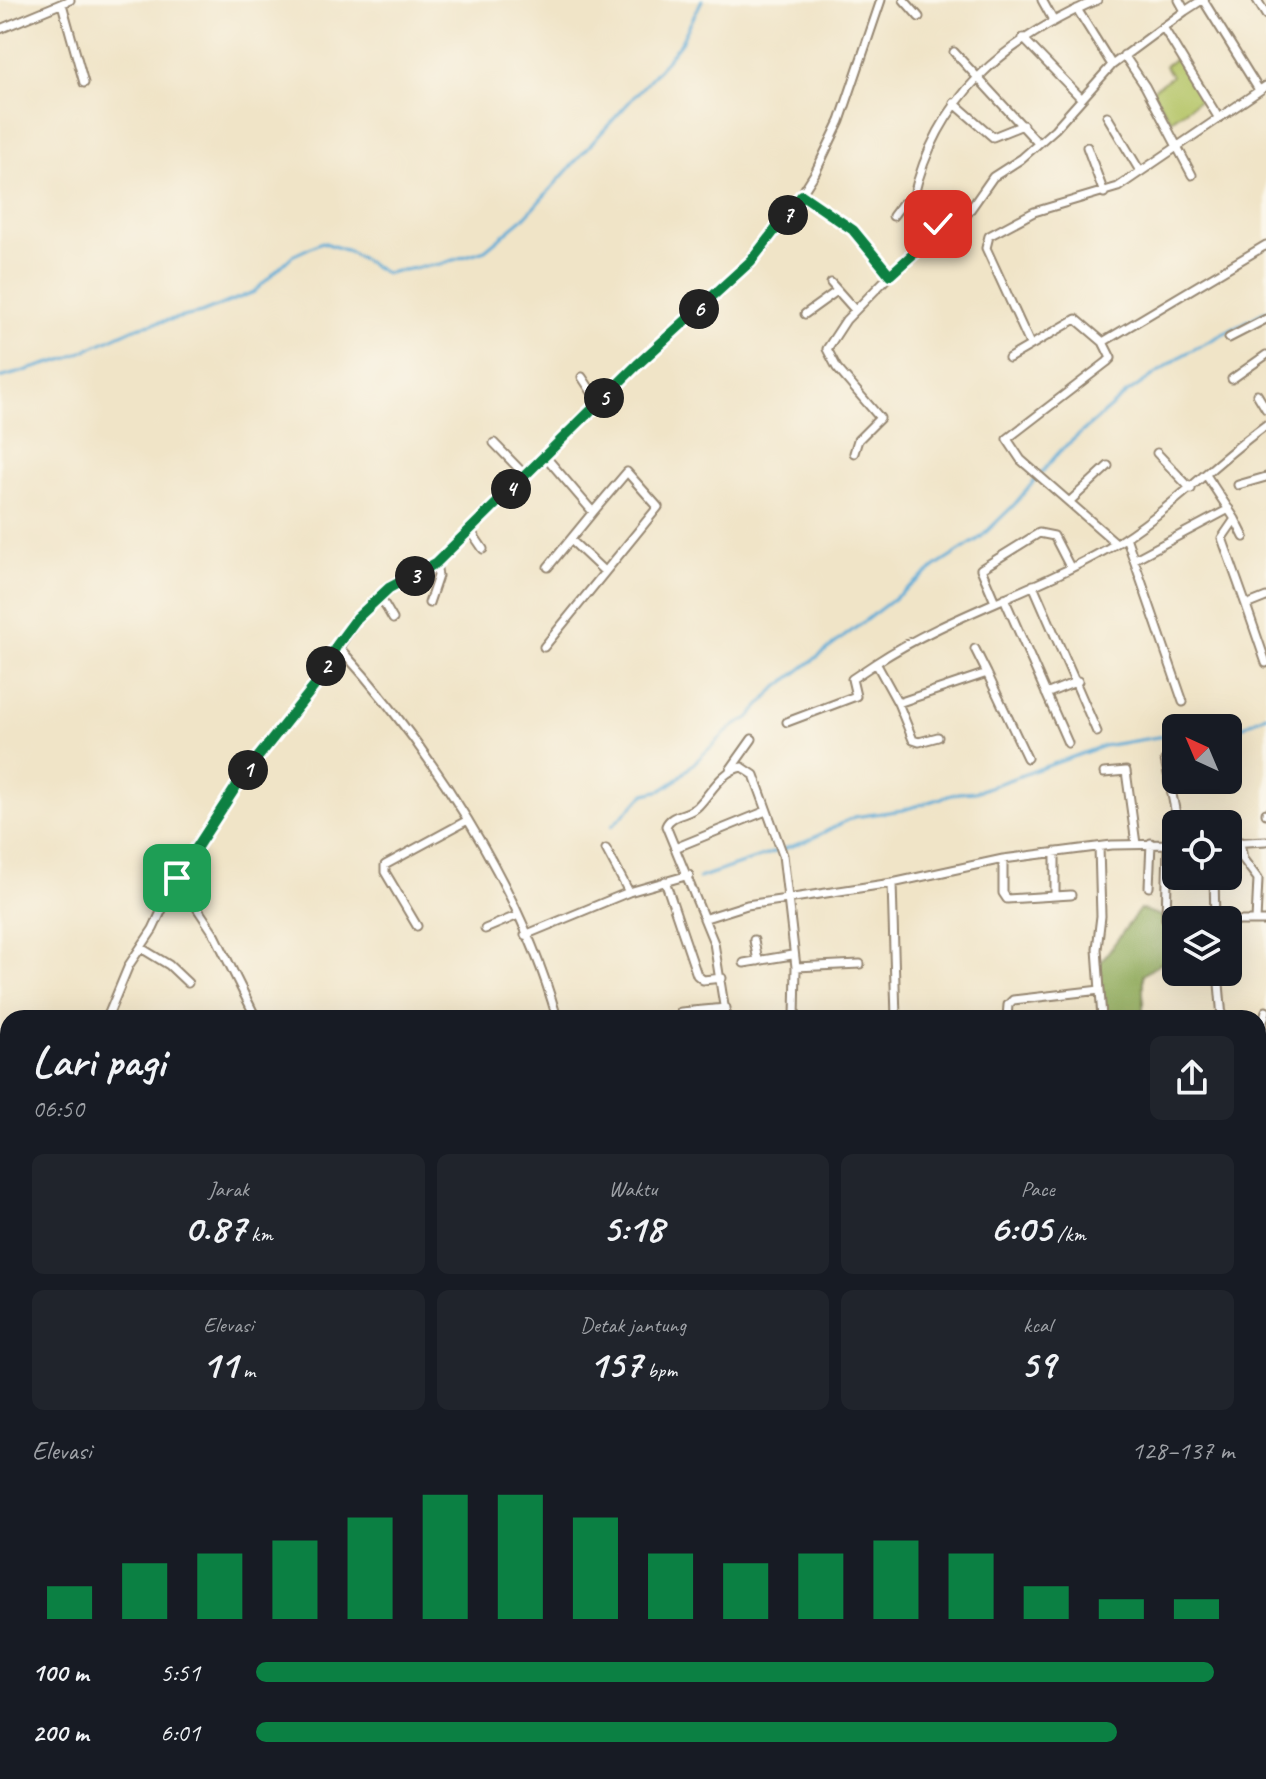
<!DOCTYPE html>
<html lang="id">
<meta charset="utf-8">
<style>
body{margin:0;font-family:Caveat,sans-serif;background:#20242c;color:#f1f3f6;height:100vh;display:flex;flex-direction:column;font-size:30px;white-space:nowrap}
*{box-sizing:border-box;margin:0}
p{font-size:26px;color:#9ea1a6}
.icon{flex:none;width:44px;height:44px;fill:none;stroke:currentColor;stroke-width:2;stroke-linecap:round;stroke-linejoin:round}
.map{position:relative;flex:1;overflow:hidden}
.details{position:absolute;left:0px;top:1010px;width:1266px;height:770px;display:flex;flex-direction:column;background:#171b24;border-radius:24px 24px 0 0;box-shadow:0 8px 32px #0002}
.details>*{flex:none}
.needle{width:52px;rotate:316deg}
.controls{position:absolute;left:1162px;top:714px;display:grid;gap:16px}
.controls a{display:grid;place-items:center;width:80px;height:80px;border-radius:12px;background:#171b24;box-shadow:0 8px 32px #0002;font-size:40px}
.pin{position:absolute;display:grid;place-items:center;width:68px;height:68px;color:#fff;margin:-34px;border-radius:16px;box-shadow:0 4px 12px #0006}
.km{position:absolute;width:40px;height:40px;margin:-20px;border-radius:50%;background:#222;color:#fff;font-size:22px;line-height:40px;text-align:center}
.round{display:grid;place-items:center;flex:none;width:84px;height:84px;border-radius:12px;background:#20242c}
.overview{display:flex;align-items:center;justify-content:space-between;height:136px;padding:0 32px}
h1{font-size:44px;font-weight:600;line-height:60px}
.metrics{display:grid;grid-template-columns:repeat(3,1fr);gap:12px;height:136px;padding:8px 32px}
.metrics div{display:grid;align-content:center;border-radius:12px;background:#20242c;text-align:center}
.metrics b{font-size:40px;font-weight:600}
.metrics small{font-size:22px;font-weight:400}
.metrics p{font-size:22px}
.chart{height:224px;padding:16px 32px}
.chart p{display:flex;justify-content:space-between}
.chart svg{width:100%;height:144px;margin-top:8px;stroke:#0b8043;stroke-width:6}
ul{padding:0 32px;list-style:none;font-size:26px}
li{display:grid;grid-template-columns:128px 96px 1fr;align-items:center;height:60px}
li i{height:20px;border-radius:10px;background:#0b8043}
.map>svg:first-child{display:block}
.green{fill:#b5c567;stroke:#787842;stroke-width:2}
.forest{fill:#90aa5c;stroke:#666a3d;stroke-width:2}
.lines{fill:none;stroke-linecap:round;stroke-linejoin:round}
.stream{stroke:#5daad6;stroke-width:3}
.street-casing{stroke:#968772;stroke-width:11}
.street{stroke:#fff;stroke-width:7}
.route-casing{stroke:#fff;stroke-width:16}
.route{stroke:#0b8043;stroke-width:10}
</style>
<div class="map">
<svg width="1266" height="1779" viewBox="0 0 1266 1779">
<rect width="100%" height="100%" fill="#fbf7ec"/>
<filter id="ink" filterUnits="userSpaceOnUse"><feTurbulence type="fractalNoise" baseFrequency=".0125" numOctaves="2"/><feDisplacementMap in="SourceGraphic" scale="16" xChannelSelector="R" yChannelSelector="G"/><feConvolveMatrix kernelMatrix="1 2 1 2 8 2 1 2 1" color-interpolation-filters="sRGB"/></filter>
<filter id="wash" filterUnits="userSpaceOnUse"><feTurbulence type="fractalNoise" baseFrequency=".006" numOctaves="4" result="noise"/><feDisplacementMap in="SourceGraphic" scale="32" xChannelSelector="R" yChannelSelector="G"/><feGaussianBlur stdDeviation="1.8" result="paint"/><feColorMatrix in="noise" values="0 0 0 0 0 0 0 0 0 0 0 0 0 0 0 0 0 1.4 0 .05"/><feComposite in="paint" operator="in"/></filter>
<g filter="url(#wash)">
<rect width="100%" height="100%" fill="#f0e4c7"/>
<!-- green -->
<path class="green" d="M1176 58 1204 97 1171 120 1151 91 1172 76 1165 66Z"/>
<!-- forest -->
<path class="forest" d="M1140 909 1167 918 1176 952 1143 975V1018H1101L1100 963Z
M1266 1052V1442L1258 1446V1066Z"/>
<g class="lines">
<!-- stream -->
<path class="stream" d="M0 378 69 358 137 327 201 313 254 292 292 256 322 242 348 251 385 273 441 264 485 250 526 216 660 68 681 42 702 0
M1228 734 1266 715
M612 826 645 794 662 790 675 781 731 728 749 718 774 690 938 565 980 538 1013 506 1060 451 1126 394 1183 355 1266 311
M699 878 807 841 854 817 903 810 958 793 975 792 1103 746 1176 734"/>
</g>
</g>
<g filter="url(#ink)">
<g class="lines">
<!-- street casing -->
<g class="street-casing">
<path id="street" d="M904 0 919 17
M1042 0 1053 20
M1097 0C1004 41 937 96 913 199L945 230 965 217 993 177 1021 159 1055 129 1112 65 1185 11
M1179 0 1185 11 1202 0
M1203 0 1259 90
M1257 0 1266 15
M62 4 84 83
M1077 9 1112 65
M1163 27 1218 117
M0 29 70 0
M1023 38 1080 97
M954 52 1038 143
M1124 55 1145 86 1192 175
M954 103 993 137 1023 125
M1107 116 1140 171
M1087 147 1104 193
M802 195 853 230 890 275 846 320 827 349 837 368 880 418 858 440 854 453
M893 216 902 204 913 199
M890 275 942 228
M831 283 855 310
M805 314 837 291
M1229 338 1266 319
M1103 342 1266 245
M1030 344 986 248 989 236 1034 212 1118 187 1266 86
M1009 358 1076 319 1103 342 1111 358 1107 362 1007 439 1021 460 1116 543
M582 377 599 403
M1232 379 1266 355
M1257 394 1266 409
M494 443 525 475
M1157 453 1191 489
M1206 475 1235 519 1222 538 1246 605 1266 597
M1238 485 1266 477
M1069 502 1108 466
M1235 519 1244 537
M470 530 483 549
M1126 537 1183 702
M571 540 605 572
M1135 559 1229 509
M548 567 593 512
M1033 585 1097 732
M379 595 393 619
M1004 598 1068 743
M995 602 981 569 1039 533 1054 536 1070 567
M429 603 438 576 436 563
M1246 605 1266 663
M337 645C429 746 520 885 557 1018
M544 647 658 507 627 472 593 512 545 456
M975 649 987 673
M1046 694 1078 681
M898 703 913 740 919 742 938 737
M787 722 856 696 852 679 876 663
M1027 758 987 673 898 703 876 663C948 616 1032 592 1107 549 1166 515 1211 465 1266 425
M1165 760 1178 824
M730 770 752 739
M1104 773 1126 771 1136 844
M1266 813V814
M1240 842 1243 859 1258 879 1256 921H1266
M1228 843 1266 841
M1168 844 1166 919 1176 920
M1099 847 1101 916 1097 949 1102 1018
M675 848 766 811
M606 849 629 892
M1055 852V896
M1003 859V893L1007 899 1071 895
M1214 876 1215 920
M177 878 215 935 256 1018
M665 881 697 975 703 980 722 978
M892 883 896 1018
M1149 887 1151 843
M1195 915 1215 914
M706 918 747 905 892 883 1003 859 1112 845 1176 844
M1181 920H1183
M1237 921H1256
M417 926 385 872V865L466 821
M485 929 516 916
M525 935 629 892 689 875
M754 940 758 961
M141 948 169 965 188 983
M744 963 792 955
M796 967 860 964
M1218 972 1222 1018
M681 1012 726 1008
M107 1018 129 965 153 929 180 871 243 776 317 683 357 618 389 588 436 563 637 365 751 261 782 225 815 173 840 121 881 0
M726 1018 714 943 666 826C671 813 689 816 698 806 711 793 722 770 742 767L754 775 783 855 796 967 795 1018
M1007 1018 1008 1005 1013 1000 1100 990
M1258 1039 1266 1011
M1258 1046 1266 1044
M0 1173 8 1168
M1258 1269 1266 1265
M1258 1475 1266 1472
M1258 1523 1266 1517
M1258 1570 1266 1571
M1258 1644 1261 1614H1266
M1258 1684 1266 1685"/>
</g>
<!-- street -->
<use href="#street" class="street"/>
</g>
</g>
<g class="lines" filter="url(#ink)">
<!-- route casing -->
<g class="route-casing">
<path id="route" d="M177 878 243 776 317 683 337 645 357 618 389 588 436 563 637 365 751 261 802 195 853 230 890 275 942 228 938 224"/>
</g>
<!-- route -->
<use href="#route" class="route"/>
</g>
</svg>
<div class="controls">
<a><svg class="needle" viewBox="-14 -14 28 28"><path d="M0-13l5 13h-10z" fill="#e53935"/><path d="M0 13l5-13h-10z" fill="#9ea1a6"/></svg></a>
<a><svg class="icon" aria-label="locate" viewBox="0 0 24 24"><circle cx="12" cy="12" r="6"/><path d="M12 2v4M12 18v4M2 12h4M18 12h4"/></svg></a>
<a><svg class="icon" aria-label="layers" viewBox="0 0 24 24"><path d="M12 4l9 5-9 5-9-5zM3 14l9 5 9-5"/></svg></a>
</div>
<div class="pin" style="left:177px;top:878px;background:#1e9e55"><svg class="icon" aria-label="arrive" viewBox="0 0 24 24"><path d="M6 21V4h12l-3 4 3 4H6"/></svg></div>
<div class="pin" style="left:938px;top:224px;background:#d93025"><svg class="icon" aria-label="check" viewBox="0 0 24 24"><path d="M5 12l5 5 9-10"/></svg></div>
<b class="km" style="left:248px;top:770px">1</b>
<b class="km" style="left:326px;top:666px">2</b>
<b class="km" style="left:415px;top:576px">3</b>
<b class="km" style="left:511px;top:489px">4</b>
<b class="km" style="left:604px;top:398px">5</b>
<b class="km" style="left:699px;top:309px">6</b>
<b class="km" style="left:788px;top:215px">7</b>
<section class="details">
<div class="overview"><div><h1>Lari pagi</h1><p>06:50</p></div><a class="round"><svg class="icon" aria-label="share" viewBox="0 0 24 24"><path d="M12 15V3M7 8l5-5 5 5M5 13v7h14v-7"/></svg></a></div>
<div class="metrics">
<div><p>Jarak</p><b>0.87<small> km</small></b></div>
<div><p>Waktu</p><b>5:18</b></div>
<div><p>Pace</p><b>6:05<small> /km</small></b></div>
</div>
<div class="metrics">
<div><p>Elevasi</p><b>11<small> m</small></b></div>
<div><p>Detak jantung</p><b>157<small> bpm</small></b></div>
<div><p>kcal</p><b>59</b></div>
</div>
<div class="chart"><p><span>Elevasi</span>128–137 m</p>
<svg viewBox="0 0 160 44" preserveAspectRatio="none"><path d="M5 44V34M15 44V27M25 44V24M35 44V20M45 44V13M55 44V6M65 44V6M75 44V13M85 44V24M95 44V27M105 44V24M115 44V20M125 44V24M135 44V34M145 44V38M155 44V38"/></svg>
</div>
<ul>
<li><b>100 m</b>5:51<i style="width:98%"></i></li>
<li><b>200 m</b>6:01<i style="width:88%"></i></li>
</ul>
</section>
</div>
